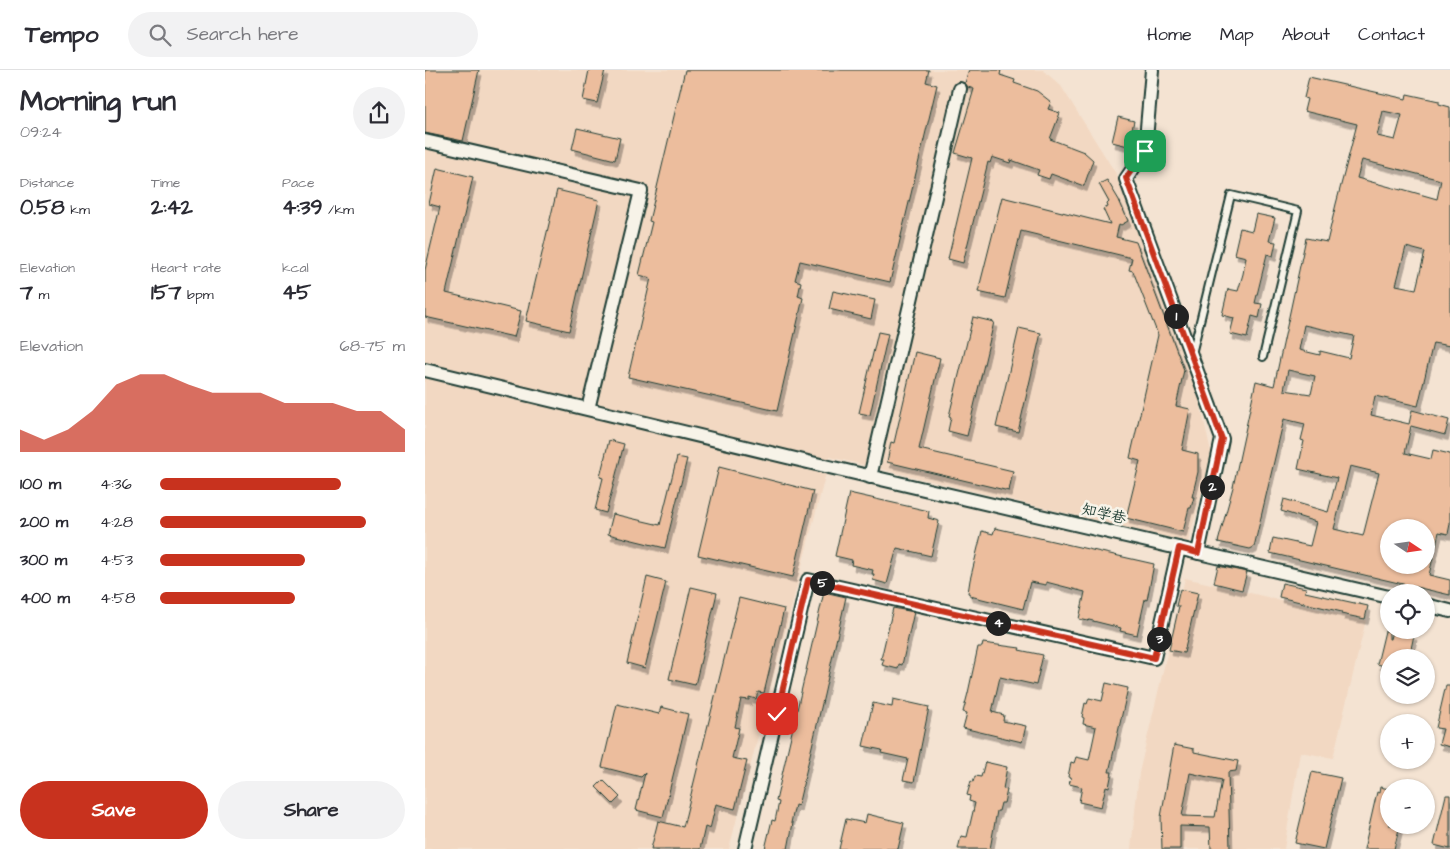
<!DOCTYPE html>
<meta charset="utf-8">
<style>
body{margin:0;font-family:"Architects Daughter","LXGW WenKai TC",sans-serif;background:#f2f2f3;color:#2b2b33;height:100vh;display:flex;flex-direction:column;font-size:19px;white-space:nowrap}
*{box-sizing:border-box;margin:0}
p{font-size:16px;color:#7c7c81}
.icon{flex:none;width:28px;height:28px;fill:none;stroke:currentColor;stroke-width:2;stroke-linecap:round;stroke-linejoin:round}
.map{position:relative;flex:1;overflow:hidden}
.drawer{display:flex;flex-direction:column;background:#fff;width:425px}
.drawer>*{flex:none}
.needle{width:32px;rotate:103deg}
.tools{position:absolute;left:955px;top:449px;display:grid;gap:10px}
.tools a{display:grid;place-items:center;width:55px;height:55px;border-radius:50%;background:#fff;box-shadow:0 1px 4px #0004;font-size:25px}
.pin{position:absolute;display:grid;place-items:center;width:42px;height:42px;color:#fff;margin:-21px;border-radius:10px;box-shadow:0 2px 8px #0006}
.km{position:absolute;width:25px;height:25px;margin:-12px;border-radius:50%;background:#222;color:#fff;font-size:14px;line-height:25px;text-align:center}
.round{display:grid;place-items:center;flex:none;width:52px;height:52px;border-radius:26px;background:#f2f2f3}
.overview{display:flex;align-items:center;justify-content:space-between;height:85px;padding:0 20px}
h1{font-size:28px;font-weight:700;line-height:38px}
.metrics{display:grid;grid-template-columns:repeat(3,1fr);gap:8px;height:85px;padding:5px 20px}
.metrics div{display:grid;align-content:center}
.metrics b{font-size:21px;font-weight:700}
.metrics small{font-size:14px;font-weight:400}
.metrics p{font-size:14px}
.chart{height:140px;padding:10px 20px}
.chart p{display:flex;justify-content:space-between}
.chart svg{width:100%;height:90px;margin-top:5px;fill:#c8321e;opacity:.7}
.button{display:flex;gap:10px;margin-top:auto;padding:10px 20px}
.button a{flex:1;height:58px;border-radius:30px;background:#c8321e;color:#fff;font-size:20px;font-weight:700;line-height:58px;text-align:center}
.button a+a{background:#f2f2f3;color:#2b2b33}
ul{padding:0 20px;list-style:none;font-size:16px}
li{display:grid;grid-template-columns:80px 60px 1fr;align-items:center;height:38px}
li i{height:12px;border-radius:6px;background:#c8321e}
header{display:flex;align-items:center;gap:30px;box-sizing:border-box;height:70px;padding:0 25px;background:#fff;border-bottom:1px solid #e1e1e2}
header strong{font-size:24px}
nav{display:flex;gap:28px;margin-inline-start:auto;font-size:18px}
.search{width:350px;height:45px;background:#f2f2f3;display:flex;align-items:center;gap:12px;box-sizing:border-box;padding:0 18px;border-radius:28px;color:#7c7c81;font-size:19px}
main{display:flex;flex:1;min-height:0}
.map>svg:first-child{display:block}
.built{fill:#f2d8c2}
.building{fill:#ecbd9d;stroke:#1f3d34;fill-rule:evenodd;filter:url(#shadow)}
.lines{fill:none;stroke-linecap:round;stroke-linejoin:round}
.service-casing{stroke:#1f3d34;stroke-width:10}
.minor-casing{stroke:#1f3d34;stroke-width:16}
.service{stroke:#f7f3e8;stroke-width:6}
.minor{stroke:#f7f3e8;stroke-width:12}
.route-casing{stroke:#fff;stroke-width:10}
.route{stroke:#c8321e;stroke-width:6}
.labels{text-anchor:middle;dominant-baseline:central;stroke-width:5;stroke-linejoin:round;paint-order:stroke}
.street-label{font-size:15px;fill:#1f3d34;stroke:#f7f3e8}
</style>
<header>
<strong>Tempo</strong>
<div class="search"><svg class="icon" aria-label="search" viewBox="0 0 24 24"><circle cx="10" cy="10" r="6"/><path d="M15 15l6 6"/></svg>Search here</div>
<nav><a>Home</a><a>Map</a><a>About</a><a>Contact</a></nav>
</header>
<main>
<section class="drawer">
<div class="overview"><div><h1>Morning run</h1><p>09:24</p></div><a class="round"><svg class="icon" aria-label="share" viewBox="0 0 24 24"><path d="M12 15V3M7 8l5-5 5 5M5 13v7h14v-7"/></svg></a></div>
<div class="metrics">
<div><p>Distance</p><b>0.58<small> km</small></b></div>
<div><p>Time</p><b>2:42</b></div>
<div><p>Pace</p><b>4:39<small> /km</small></b></div>
</div>
<div class="metrics">
<div><p>Elevation</p><b>7<small> m</small></b></div>
<div><p>Heart rate</p><b>157<small> bpm</small></b></div>
<div><p>kcal</p><b>45</b></div>
</div>
<div class="chart"><p><span>Elevation</span>68–75 m</p>
<svg viewBox="0 0 160 44" preserveAspectRatio="none"><path d="M0 44V33L10 38L20 33L30 24L40 11L50 6L60 6L70 11L80 15L90 15L100 15L110 20L120 20L130 20L140 24L150 24L160 33V44z"/></svg>
</div>
<ul>
<li><b>100 m</b>4:36<i style="width:74%"></i></li>
<li><b>200 m</b>4:28<i style="width:84%"></i></li>
<li><b>300 m</b>4:53<i style="width:59%"></i></li>
<li><b>400 m</b>4:58<i style="width:55%"></i></li>
</ul>
<div class="button"><a>Save</a><a>Share</a></div>
</section>
<div class="map">
<svg width="1025" height="779" viewBox="0 0 1025 779">
<defs>
<filter id="shadow"><feDropShadow dx="3" dy="5.5" stdDeviation="0" flood-color="#0004"/></filter>
</defs>
<rect width="100%" height="100%" fill="#f4e3d2"/>
<filter id="ink" filterUnits="userSpaceOnUse"><feTurbulence type="fractalNoise" baseFrequency=".02" numOctaves="2"/><feDisplacementMap in="SourceGraphic" scale="10" xChannelSelector="R" yChannelSelector="G"/><feConvolveMatrix kernelMatrix="1 2 1 2 8 2 1 2 1" color-interpolation-filters="sRGB"/></filter>
<g filter="url(#ink)">
<!-- built -->
<path class="built" d="M0 0H618L636 16 703 123 764 286 787 386 763 472 405 387 304 779H0Z
M760 508 941 550 908 688 875 682 859 779H706L714 703Z"/>
<!-- building -->
<path class="building" d="M0 0H54L38 71 0 63Z
M164 0H180L172 33 158 30Z
M260 0H504L501 12 512 15 465 212 375 191 370 210 376 212 373 226 378 228 352 341 203 307 226 208 214 205 227 152 224 151Z
M544 0H576L575 5 590 10 589 13 612 21 626 32 623 39 635 43 625 69 659 82 668 90 659 116 626 104 624 109 612 105 614 100 586 90 585 93 567 87 565 93 563 92 538 193 523 189 547 88 530 83 549 19 543 17 540 13Z
M884 7 981 29 982 24 1014 31V34L1025 37V276L1008 273 993 336 950 326 946 345 984 354 987 340 1024 350 1020 365 986 356 980 383 1006 389 1008 380 1025 384V454L1023 464 1014 462 1004 505 1025 510V525L845 483 848 468 885 476 891 452 856 441 859 429 903 442 912 408 873 399 879 371 876 370 880 354 859 349 829 477 825 479 793 472 808 417 831 311 849 316 881 168 902 172 911 134 932 54 879 41 882 29 879 28ZM958 41 977 45 970 70 952 66ZM937 90 1016 110 1012 129 977 119 976 120 932 108ZM981 177 1000 182 991 219 971 215ZM879 255 929 266 924 288 895 281V285L874 280ZM863 300 890 306 886 324 859 320ZM925 396 954 403 938 466 909 459ZM964 458H1001V495H964Z
M693 47 709 51 703 76 687 72Z
M152 58 195 68 190 90 147 79Z
M12 98 48 107 21 223 96 241 89 267 0 247V200L15 137 4 134Z
M682 110 694 130 703 151 696 155 694 154 691 167 711 172 759 300 751 336 765 339 757 380 773 384V402L767 427H769L766 438H764L758 462 701 448 715 391 705 388 733 265 708 201 704 200 707 188 596 161 580 228 553 222 577 127 685 154 678 139 683 137 682 134 684 132 674 114Z
M132 120 174 130 144 261 101 251Z
M831 144 850 148 844 171 851 172 848 186 842 184 830 233 837 234 834 248 827 246 822 268 805 264 809 248 797 245 803 219 813 221 818 204 821 187 809 184 815 158 827 161Z
M408 221 450 230 446 249 404 239Z
M548 247 569 252 542 366 523 361 526 347 524 346Z
M594 258 616 263 593 362 571 357Z
M453 262 463 264 445 345 434 343Z
M490 282 515 288 494 379 588 401 584 421 462 392 466 372 469 373Z
M184 370 199 374 181 443 170 440 178 408 175 407Z
M252 387 262 389 240 478 183 464 188 444 235 455Z
M294 397 388 421 368 507 273 485Z
M424 423 504 441 503 448 514 451 506 486 472 478 462 514 448 510 449 504H447L448 500 426 495 427 490 410 486Z
M570 458 729 494 722 530 720 529 712 565 695 561 696 558 664 550 663 551 654 549 660 522 621 512V515L605 512 598 539 545 526V524L543 523 545 510 557 461 568 464Z
M793 496 822 502 817 520 789 513Z
M222 507 241 512 220 598 202 593Z
M857 513 881 518 880 522 943 536 940 549 916 544 917 542 854 527Z
M266 517 292 523 270 615 244 609Z
M755 519 773 523 759 583 744 580 754 536H751Z
M399 522 421 527 399 625 373 736 370 735 366 753H368L363 779H340L347 750 350 751 354 732 351 731Z
M314 528 359 539 339 623 333 622 331 629 324 627V630L316 629 310 657 314 658 307 688 322 691 310 739 291 734 285 759 280 757 275 779H226L233 751 258 757Z
M468 538 489 542 477 595 474 594 473 599 457 595 459 589H456Z
M960 561H964V569H965L967 561 989 565 984 588H964V597L952 594Z
M558 573 595 578 594 580 618 585 611 615 575 607 567 642 579 645 578 651 601 656 597 672 538 658 542 643 538 642 543 623 553 577H557Z
M681 613 703 618 687 689 684 702H687L684 717 681 716 676 737 654 732 657 717 644 714 646 708 643 707 646 692 649 693 651 687 664 690 671 657 658 654 659 648 657 647 660 633 662 634 664 628 677 631Z
M1021 615H1025V677L1014 674 1018 659 1011 658Z
M468 629 504 637 489 712 478 710 483 689 456 683 457 680 438 676 448 633 467 637Z
M192 634 234 644 236 637 263 644 238 747 211 740 220 703 216 707 177 697Z
M749 675 769 679V682L813 691 811 701 803 702 805 779H786L785 757 755 756V779H737L736 747ZM765 703 797 710 790 747 757 746Z
M560 692 582 697 578 719 582 720 579 733H576L574 741H572L565 779H533L536 766 542 767 550 733 544 731 545 726 542 725 546 711 548 712 550 706 556 707Z
M887 702 916 708 899 779 870 773Z
M178 710 195 727 188 734 171 717Z
M955 717 964 719V755H975L969 779H939L952 722 954 723Z
M1021 725H1025V779L1009 775Z
M442 744 479 753 473 779H414L421 749 440 753Z"/>
<g class="lines">
<!-- service casing -->
<g class="service-casing">
<path id="service" d="M767 284 806 125 873 141 838 287"/>
</g>
<!-- minor casing -->
<g class="minor-casing">
<path id="minor" d="M727 0 720 81 701 109 797 369 773 483
M0 71 216 121 163 339
M0 300 387 393 964 527
M445 407 535 19
M1001 535 1025 541
M320 779 383 510 729 588 754 478"/>
</g>
<!-- service -->
<use href="#service" class="service"/>
<!-- minor -->
<use href="#minor" class="minor"/>
</g>
</g>
<g class="lines" filter="url(#ink)">
<!-- route casing -->
<g class="route-casing">
<path id="route" d="M352 644 383 510 729 588 754 478 773 483 797 369 701 108 720 81"/>
</g>
<!-- route -->
<use href="#route" class="route"/>
</g>
<g class="labels">
<!-- street labels -->
<g class="street-label">
<text transform="translate(679 444) rotate(13)">知学巷</text>
</g>
</g>
</svg>
<div class="tools">
<a><svg class="needle" viewBox="-14 -14 28 28"><path d="M0-13l5 13h-10z" fill="#e53935"/><path d="M0 13l5-13h-10z" fill="#7c7c81"/></svg></a>
<a><svg class="icon" aria-label="locate" viewBox="0 0 24 24"><circle cx="12" cy="12" r="6"/><path d="M12 2v4M12 18v4M2 12h4M18 12h4"/></svg></a>
<a><svg class="icon" aria-label="layers" viewBox="0 0 24 24"><path d="M12 4l9 5-9 5-9-5zM3 14l9 5 9-5"/></svg></a>
<a>+</a>
<a>−</a>
</div>
<div class="pin" style="left:720px;top:81px;background:#1e9e55"><svg class="icon" aria-label="arrive" viewBox="0 0 24 24"><path d="M6 21V4h12l-3 4 3 4H6"/></svg></div>
<div class="pin" style="left:352px;top:644px;background:#d93025"><svg class="icon" aria-label="check" viewBox="0 0 24 24"><path d="M5 12l5 5 9-10"/></svg></div>
<b class="km" style="left:751px;top:246px">1</b>
<b class="km" style="left:787px;top:417px">2</b>
<b class="km" style="left:734px;top:569px">3</b>
<b class="km" style="left:573px;top:553px">4</b>
<b class="km" style="left:397px;top:513px">5</b>
</div>
</main>
